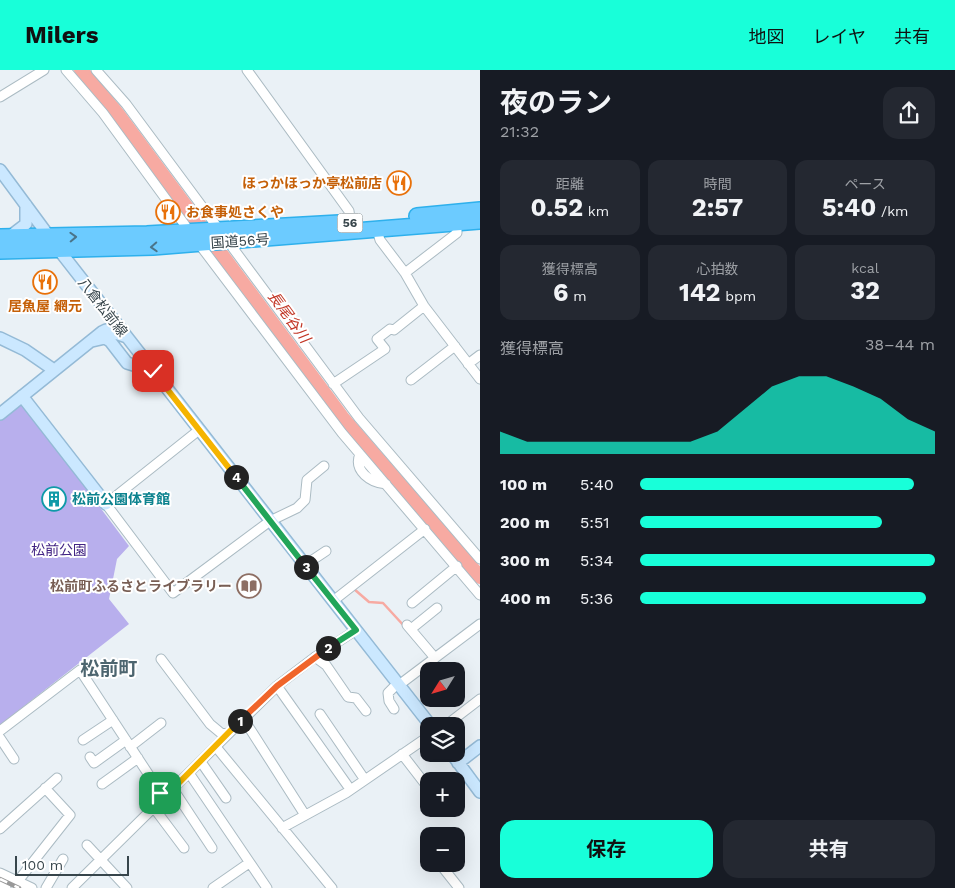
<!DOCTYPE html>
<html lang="ja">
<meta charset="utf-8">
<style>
body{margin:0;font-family:"Work Sans","Noto Sans JP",sans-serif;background:#242831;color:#f1f3f6;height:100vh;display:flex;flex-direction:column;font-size:19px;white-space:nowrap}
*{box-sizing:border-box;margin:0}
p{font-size:16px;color:#9ea1a6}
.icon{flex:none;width:28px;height:28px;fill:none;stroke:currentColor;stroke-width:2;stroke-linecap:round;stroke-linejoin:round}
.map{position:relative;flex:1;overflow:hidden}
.details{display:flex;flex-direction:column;background:#171b24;width:475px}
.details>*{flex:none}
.needle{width:32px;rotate:233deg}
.fabs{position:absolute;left:420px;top:592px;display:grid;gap:10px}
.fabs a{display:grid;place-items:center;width:45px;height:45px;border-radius:10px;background:#171b24;box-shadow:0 5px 20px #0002;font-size:25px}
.scale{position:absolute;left:15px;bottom:12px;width:114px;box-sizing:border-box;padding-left:5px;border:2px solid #37454b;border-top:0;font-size:14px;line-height:18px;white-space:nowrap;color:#37454b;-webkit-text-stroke:4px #fff;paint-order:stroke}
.pin{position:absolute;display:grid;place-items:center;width:42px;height:42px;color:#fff;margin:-21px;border-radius:10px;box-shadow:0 2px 8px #0006}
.km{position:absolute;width:25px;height:25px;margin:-12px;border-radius:50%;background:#222;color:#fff;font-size:14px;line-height:25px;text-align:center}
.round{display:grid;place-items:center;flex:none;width:52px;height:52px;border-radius:15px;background:#242831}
.overview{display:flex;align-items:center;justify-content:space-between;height:85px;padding:0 20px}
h1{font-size:28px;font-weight:700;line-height:38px}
.figures{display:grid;grid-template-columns:repeat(3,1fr);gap:8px;height:85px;padding:5px 20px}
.figures div{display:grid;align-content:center;border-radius:12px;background:#242831;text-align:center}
.figures b{font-size:25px;font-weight:700}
.figures small{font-size:14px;font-weight:400}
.figures p{font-size:14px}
.chart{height:140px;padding:10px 20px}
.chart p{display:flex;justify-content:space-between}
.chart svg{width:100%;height:90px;margin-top:5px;fill:#18ffd9;opacity:.7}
.action{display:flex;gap:10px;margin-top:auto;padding:10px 20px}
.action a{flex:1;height:58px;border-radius:15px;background:#18ffd9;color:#111;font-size:20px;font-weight:700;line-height:58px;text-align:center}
.action a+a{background:#242831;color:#f1f3f6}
ul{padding:0 20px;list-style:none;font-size:16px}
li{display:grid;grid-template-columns:80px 60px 1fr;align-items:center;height:38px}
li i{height:12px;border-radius:6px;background:#18ffd9}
header{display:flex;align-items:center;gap:30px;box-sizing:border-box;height:70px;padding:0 25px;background:#18ffd9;color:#111}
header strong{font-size:24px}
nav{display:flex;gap:28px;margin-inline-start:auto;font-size:18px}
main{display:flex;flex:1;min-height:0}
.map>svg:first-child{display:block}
.green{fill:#b8afed}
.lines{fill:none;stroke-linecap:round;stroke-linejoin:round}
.stream{stroke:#f7aaa2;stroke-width:2.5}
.river{stroke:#f7aaa2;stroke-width:14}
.street-casing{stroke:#abbbc3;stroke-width:11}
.secondary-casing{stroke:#94bad6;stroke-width:14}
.highway-casing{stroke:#2eb0ec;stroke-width:18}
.street{stroke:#fff;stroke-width:9}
.secondary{stroke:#cbe8ff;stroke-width:11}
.highway{stroke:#6ccbff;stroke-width:15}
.rail-casing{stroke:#999;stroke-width:4.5}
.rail{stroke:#fff;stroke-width:2.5;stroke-dasharray:8;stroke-linecap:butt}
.oneway{stroke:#4a748a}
.split-1-casing{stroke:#fff;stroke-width:10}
.split-2-casing{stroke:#fff;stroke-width:10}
.split-3-casing{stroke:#fff;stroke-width:10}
.split-4-casing{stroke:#fff;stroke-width:10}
.split-5-casing{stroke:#fff;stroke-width:10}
.split-1{stroke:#f5b400;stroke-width:6}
.split-2{stroke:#f0652b;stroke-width:6}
.split-3{stroke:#22a559;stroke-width:6}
.split-4{stroke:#22a559;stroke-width:6}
.split-5{stroke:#f5b400;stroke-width:6}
.labels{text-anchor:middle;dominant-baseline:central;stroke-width:4;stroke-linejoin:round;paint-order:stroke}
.shield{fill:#fff;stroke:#737d81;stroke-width:1}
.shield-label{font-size:12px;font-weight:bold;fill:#37454b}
.food-label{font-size:14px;font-weight:bold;fill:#c56008;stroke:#fff;text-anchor:end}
.street-label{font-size:14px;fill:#37454b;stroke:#fff}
.culture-label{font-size:14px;font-weight:bold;fill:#0d838f;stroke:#fff;text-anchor:start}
.park-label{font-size:14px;fill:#412383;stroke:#fff}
.education-label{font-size:14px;font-weight:bold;fill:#785e54;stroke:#fff;text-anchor:end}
.water-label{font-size:15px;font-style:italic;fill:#c23525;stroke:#fff}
.district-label{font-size:19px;font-weight:bold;fill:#4d656f;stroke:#fff}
</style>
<header>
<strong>Milers</strong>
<nav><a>地図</a><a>レイヤ</a><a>共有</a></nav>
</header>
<main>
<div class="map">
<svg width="480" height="818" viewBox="0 0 480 818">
<rect width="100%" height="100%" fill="#eaf1f6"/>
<!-- green -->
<path class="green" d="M21 332 129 476 117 489 109 529 129 554 0 655V350Z"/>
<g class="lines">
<!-- stream -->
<path class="stream" d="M354 519 369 532 383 533 405 557"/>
<!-- river -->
<path class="river" d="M81 0 117 43 342 347 480 507"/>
<!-- street casing -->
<g class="street-casing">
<path id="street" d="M66 0 103 43 190 162 342 363 480 525
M96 0 126 34 359 348 480 489
M247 0 349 141 352 162
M0 27 44 0
M377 160 380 170 405 203 424 236 480 309
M405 203 457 163V153
M468 294 480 285
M411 310 455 276
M333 314 385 279 377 269 390 259 394 260 424 236
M199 360 106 434 173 523 270 451 297 438 305 430 307 410 324 396
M360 384C353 401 371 413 386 414
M305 495 326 481
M333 531 425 459
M412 533 457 496
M407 555 435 588
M411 559 437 538
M315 587 326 595 348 627 356 628 366 641
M161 589 210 654 222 664 229 663
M399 615 480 554
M277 616 350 719
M394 639 389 631 388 623 397 614
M320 644 365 710
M243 648 305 745
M445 656 480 629
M0 661 80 600 164 728
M0 668 14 689
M83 670 113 650
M130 677 161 653
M216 677 332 818
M402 684 429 719
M90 687 94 693 126 670
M201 692 226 728
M189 703 267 818
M102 714 138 688
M173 719 212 778
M154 738 184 778
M282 758 346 723 429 666
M0 759 57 708
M87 775 127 818
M440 794 459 818
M0 803 32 818
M18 811 70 745 45 718
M0 815 6 818
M46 818 63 789
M72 818 277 616 315 587 356 560
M213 818 249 793"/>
</g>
<!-- secondary casing -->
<g class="secondary-casing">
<path id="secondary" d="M0 100 59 180 431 656
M9 167 26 154V135
M0 268 25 280 54 300
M92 271 105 268 110 271 127 293 153 301
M22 326 106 434
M0 344 102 262 106 260 127 267
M452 684 480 722
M458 693 480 676"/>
</g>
<!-- highway casing -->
<g class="highway-casing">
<path id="highway" d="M417 146 480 140
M0 167 147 164 339 153
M0 181 153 177 480 151"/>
</g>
<!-- street -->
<use href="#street" class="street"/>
<!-- secondary -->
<use href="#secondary" class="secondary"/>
<!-- highway -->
<use href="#highway" class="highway"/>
<!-- rail casing -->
<g class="rail-casing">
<path id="rail" d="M0 809 19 818"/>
</g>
<!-- rail -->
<use href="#rail" class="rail"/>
</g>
<!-- one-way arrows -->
<defs><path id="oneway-chevron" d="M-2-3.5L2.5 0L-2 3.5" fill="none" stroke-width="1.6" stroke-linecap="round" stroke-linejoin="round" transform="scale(1.25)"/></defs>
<g class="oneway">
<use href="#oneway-chevron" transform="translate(73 167) rotate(-2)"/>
<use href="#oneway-chevron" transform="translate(154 177) rotate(177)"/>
</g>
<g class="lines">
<!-- split-1 casing -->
<g class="split-1-casing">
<path id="split-1" d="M160 723 164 728 240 651"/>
</g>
<!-- split-2 casing -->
<g class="split-2-casing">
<path id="split-2" d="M240 651 277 616 328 578"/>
</g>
<!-- split-3 casing -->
<g class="split-3-casing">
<path id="split-3" d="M306 497 356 560 328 578"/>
</g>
<!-- split-4 casing -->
<g class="split-4-casing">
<path id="split-4" d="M236 407 306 497"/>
</g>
<!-- split-5 casing -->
<g class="split-5-casing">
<path id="split-5" d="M153 301 236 407"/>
</g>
<!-- split-1 -->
<use href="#split-1" class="split-1"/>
<!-- split-2 -->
<use href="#split-2" class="split-2"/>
<!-- split-3 -->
<use href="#split-3" class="split-3"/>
<!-- split-4 -->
<use href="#split-4" class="split-4"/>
<!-- split-5 -->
<use href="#split-5" class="split-5"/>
</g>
<!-- icons -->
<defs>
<g id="restaurant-ring" transform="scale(1.25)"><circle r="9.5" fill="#fff" stroke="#e8710a" stroke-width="1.5"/><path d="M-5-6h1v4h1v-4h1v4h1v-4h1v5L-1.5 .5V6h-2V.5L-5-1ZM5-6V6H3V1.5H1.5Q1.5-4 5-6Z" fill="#e8710a"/></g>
<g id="building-ring" transform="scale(1.25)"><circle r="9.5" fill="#fff" stroke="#0f9aa8" stroke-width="1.5"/><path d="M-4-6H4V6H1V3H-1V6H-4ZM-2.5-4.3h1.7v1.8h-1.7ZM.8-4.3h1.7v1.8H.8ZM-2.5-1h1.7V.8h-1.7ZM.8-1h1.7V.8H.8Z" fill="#0f9aa8"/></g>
<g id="library-ring" transform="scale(1.25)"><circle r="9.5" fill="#fff" stroke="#8d6e63" stroke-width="1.5"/><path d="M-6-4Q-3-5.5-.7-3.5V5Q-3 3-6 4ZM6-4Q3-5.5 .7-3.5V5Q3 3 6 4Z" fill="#8d6e63"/></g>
</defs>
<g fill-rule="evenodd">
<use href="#restaurant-ring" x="399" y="113"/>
<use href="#restaurant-ring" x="168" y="142"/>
<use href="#restaurant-ring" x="45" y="212"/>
<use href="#building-ring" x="54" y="429"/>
<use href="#library-ring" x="249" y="516"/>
</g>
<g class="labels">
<!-- shield labels -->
<rect class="shield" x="337.5" y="143.5" width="25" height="19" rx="4"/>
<g class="shield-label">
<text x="350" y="153">56</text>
</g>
<!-- food labels -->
<g class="food-label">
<text x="382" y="113">ほっかほっか亭松前店</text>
<text x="186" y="142" text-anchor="start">お食事処さくや</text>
<text x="45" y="236" text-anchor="middle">居魚屋 網元</text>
</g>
<!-- street labels -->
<g class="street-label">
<text transform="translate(240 171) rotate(-4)">国道56号</text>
<text transform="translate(103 237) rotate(52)">八倉松前線</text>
</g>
<!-- culture labels -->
<g class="culture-label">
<text x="72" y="429">松前公園体育館</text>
</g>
<!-- park labels -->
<g class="park-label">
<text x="59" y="480">松前公園</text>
</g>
<!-- education labels -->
<g class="education-label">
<text x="232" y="516">松前町ふるさとライブラリー</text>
</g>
<!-- water labels -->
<g class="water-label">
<text transform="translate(289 247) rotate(54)">長尾谷川</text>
</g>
<!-- district labels -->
<g class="district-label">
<text x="109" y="598">松前町</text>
</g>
</g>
</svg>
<div class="fabs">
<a><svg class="needle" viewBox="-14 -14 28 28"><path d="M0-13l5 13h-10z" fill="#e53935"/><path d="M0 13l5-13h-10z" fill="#9ea1a6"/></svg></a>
<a><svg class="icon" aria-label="layers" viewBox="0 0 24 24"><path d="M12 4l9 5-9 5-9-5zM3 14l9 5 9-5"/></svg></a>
<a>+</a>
<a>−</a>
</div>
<div class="scale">100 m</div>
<div class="pin" style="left:160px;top:723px;background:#1e9e55"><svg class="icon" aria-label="arrive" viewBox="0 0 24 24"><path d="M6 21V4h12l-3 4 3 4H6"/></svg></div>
<div class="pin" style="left:153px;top:301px;background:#d93025"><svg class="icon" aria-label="check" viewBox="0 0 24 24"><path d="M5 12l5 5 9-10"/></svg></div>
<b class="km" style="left:240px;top:651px">1</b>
<b class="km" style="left:328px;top:578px">2</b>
<b class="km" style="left:306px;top:497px">3</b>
<b class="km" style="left:236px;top:407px">4</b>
</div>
<section class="details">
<div class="overview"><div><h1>夜のラン</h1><p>21:32</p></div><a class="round"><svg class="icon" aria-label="share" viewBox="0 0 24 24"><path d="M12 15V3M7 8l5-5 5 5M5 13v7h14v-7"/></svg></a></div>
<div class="figures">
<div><p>距離</p><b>0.52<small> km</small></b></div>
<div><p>時間</p><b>2:57</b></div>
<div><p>ペース</p><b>5:40<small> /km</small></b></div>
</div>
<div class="figures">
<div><p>獲得標高</p><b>6<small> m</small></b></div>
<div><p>心拍数</p><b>142<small> bpm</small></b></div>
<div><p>kcal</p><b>32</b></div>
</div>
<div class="chart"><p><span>獲得標高</span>38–44 m</p>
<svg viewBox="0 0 160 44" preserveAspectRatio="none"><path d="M0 44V33L10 38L20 38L30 38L40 38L50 38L60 38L70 38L80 33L90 22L100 11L110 6L120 6L130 11L140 17L150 27L160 33V44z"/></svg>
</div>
<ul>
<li><b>100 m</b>5:40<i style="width:93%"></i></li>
<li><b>200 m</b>5:51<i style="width:82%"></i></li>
<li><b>300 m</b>5:34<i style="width:100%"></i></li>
<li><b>400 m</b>5:36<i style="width:97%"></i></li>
</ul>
<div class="action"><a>保存</a><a>共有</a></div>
</section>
</main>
